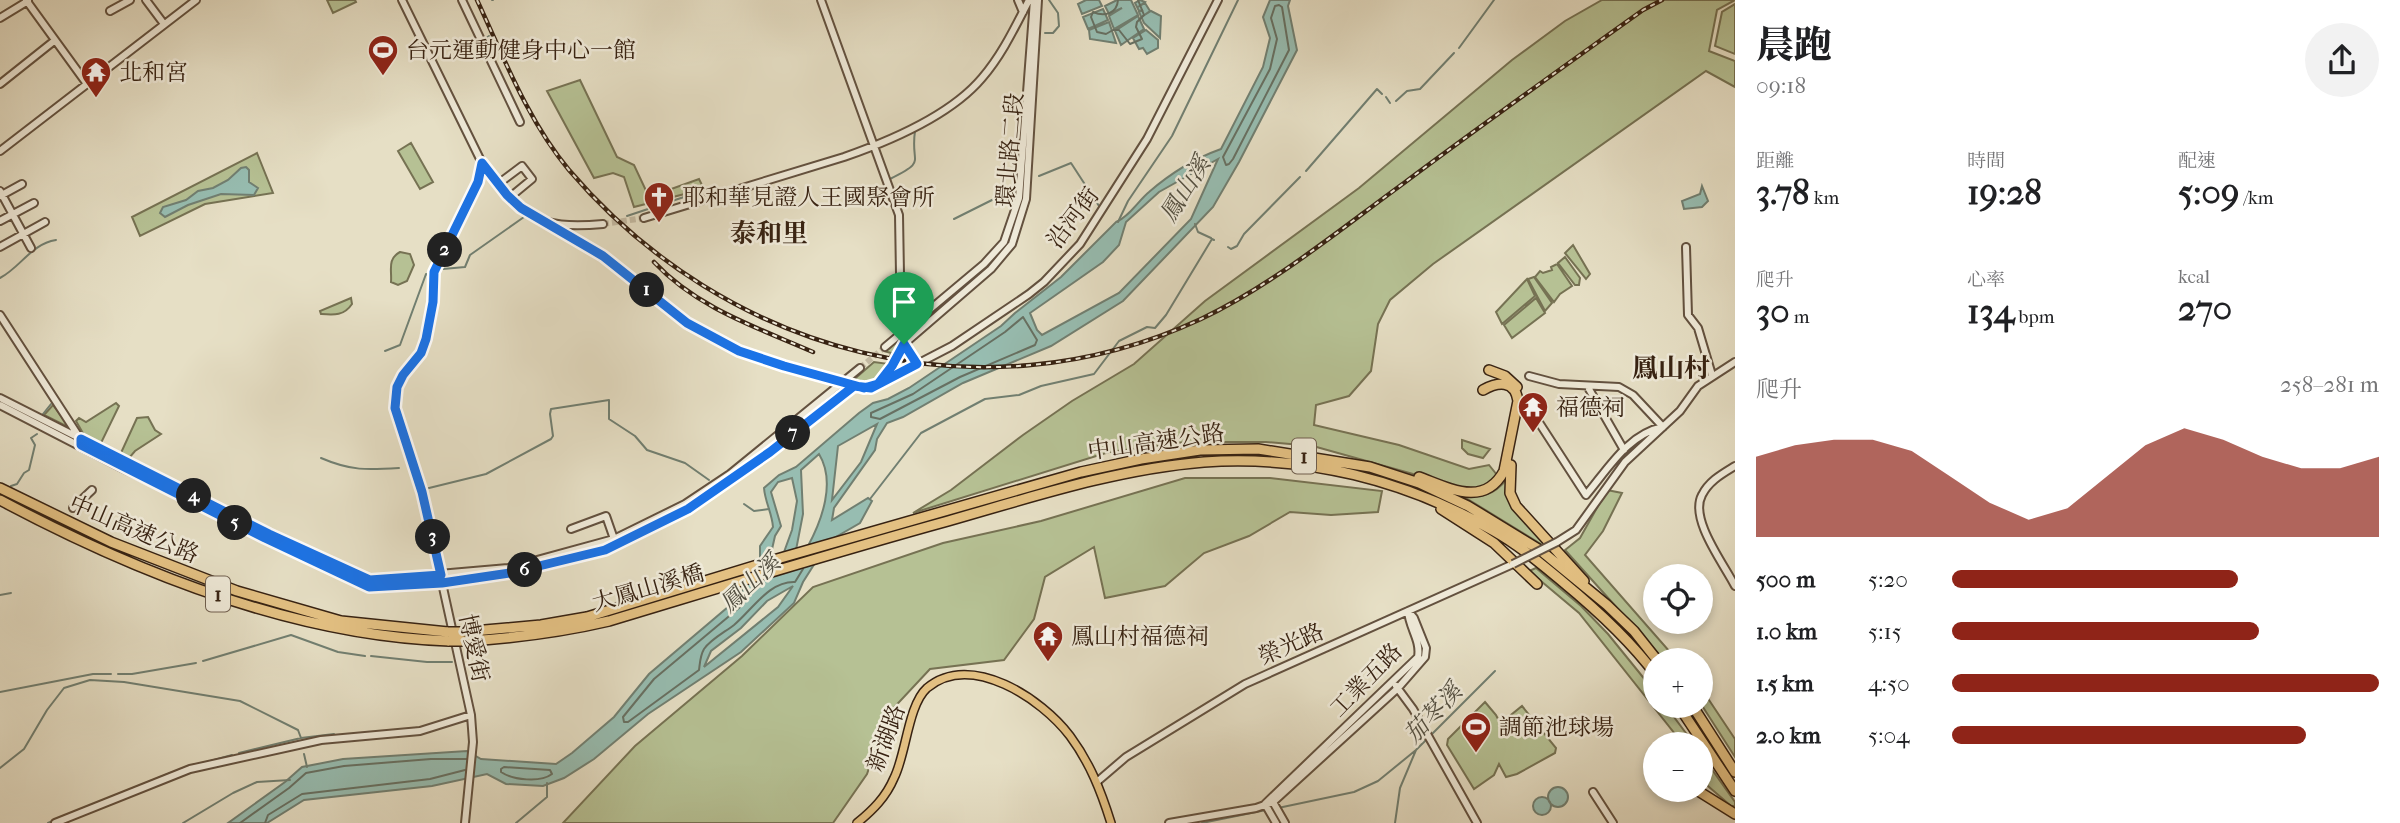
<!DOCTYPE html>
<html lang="zh-TW">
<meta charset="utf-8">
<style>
body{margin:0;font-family:"IM FELL French Canon","Noto Serif TC",serif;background:#f2f2f2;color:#202124;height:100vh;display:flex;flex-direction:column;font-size:26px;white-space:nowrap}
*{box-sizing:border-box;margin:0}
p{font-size:23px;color:#757577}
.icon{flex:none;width:38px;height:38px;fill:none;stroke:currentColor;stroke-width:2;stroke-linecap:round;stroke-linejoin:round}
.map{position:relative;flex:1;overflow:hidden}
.details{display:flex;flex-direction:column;background:#fff;width:665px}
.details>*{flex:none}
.fabs{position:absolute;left:1643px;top:564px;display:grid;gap:14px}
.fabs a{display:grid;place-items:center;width:70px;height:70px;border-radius:50%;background:#fff;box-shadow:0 4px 10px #0003;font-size:35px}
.pin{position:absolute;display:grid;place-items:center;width:60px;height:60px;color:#fff;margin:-72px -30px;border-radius:50% 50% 50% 0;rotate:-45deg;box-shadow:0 0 7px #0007}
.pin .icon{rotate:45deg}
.km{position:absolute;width:35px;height:35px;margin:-18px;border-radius:50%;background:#222;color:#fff;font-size:19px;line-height:35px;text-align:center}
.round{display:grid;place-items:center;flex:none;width:74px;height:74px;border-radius:37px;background:#f2f2f2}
.summary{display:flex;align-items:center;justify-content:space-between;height:119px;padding:0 21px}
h1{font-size:38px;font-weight:800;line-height:52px}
.stats{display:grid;grid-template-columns:repeat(3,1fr);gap:10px;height:119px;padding:7px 21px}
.stats div{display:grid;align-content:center}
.stats b{font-size:35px;font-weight:800}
.stats small{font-size:19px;font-weight:400}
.stats p{font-size:19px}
.chart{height:196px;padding:14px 21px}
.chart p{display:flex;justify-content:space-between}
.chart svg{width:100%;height:126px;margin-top:7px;fill:#8f2418;opacity:.7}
ul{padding:0 21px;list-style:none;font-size:23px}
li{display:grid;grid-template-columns:112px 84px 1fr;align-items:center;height:52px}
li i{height:18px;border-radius:9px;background:#8f2418}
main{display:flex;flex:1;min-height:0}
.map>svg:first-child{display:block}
.green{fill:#b6c194;stroke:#767253;stroke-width:2}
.water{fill:#97bdb1;stroke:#717f71;stroke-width:2;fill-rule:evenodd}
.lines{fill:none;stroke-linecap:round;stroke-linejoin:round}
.shore{stroke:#677062;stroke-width:2}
.stream{stroke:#717f71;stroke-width:2}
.minor-tunnel{stroke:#c3b9a1;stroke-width:6;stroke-dasharray:6 3;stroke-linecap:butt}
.minor-casing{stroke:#63513f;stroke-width:10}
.major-casing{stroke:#372212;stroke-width:10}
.highway-casing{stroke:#372212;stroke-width:12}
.minor{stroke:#efead9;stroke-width:6}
.major{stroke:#e3c082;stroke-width:7}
.highway{stroke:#e3c082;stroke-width:9}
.rail-casing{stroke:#372212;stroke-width:4.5}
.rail{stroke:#efead9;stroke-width:2;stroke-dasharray:5;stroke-linecap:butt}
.minor-bridge-casing{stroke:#63513f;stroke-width:10;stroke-linecap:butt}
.highway-bridge-casing{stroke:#372212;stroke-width:12;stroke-linecap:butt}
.minor-bridge{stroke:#efead9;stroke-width:6}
.highway-bridge{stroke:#e3c082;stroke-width:9}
.route-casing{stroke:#fff;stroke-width:14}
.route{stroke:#1a73e8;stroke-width:9}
.labels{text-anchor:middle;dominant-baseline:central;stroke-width:5;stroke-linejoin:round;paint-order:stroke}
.shield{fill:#efead9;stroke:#6e5e4e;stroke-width:2}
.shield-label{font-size:21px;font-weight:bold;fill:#372212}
.poi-label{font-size:23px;fill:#372212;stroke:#efead9;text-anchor:start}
.street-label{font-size:23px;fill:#372212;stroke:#efead9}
.water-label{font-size:24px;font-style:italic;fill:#545042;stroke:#efead9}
.quarter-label{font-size:26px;font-weight:bold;fill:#372212;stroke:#efead9}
</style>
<main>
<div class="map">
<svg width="1735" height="823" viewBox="0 0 1735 823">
<rect width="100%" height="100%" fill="#e6dfc5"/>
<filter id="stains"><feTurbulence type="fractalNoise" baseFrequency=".00286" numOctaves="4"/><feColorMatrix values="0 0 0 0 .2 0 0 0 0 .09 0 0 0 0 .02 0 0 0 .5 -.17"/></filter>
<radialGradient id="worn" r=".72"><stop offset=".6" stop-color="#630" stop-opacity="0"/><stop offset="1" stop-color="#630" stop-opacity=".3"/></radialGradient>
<!-- green -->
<path class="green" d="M327 0H355L356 2 333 13Z
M1602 0H1735L1717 10 1709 51 1735 61V87L1706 71 1433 264 1390 300 1378 324 1371 371 1349 396 1316 405 1314 425 1399 445 1469 469 1489 465 1497 475C1487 488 1479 490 1463 488L1313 446 1266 442H1186L1109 452 913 513 951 490 1023 435 1072 401 1134 364 1205 301 1359 188 1512 60 1565 21Z
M1735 4V54L1715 46 1722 12Z
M580 80 617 157 634 165 649 197 699 179 704 189 634 207 624 177 613 173 594 178 547 91Z
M411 143 433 182 420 189 398 151Z
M257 153 273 193 205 204 140 236 132 217Z
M1573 245 1590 274 1586 279 1565 253Z
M400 252 410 254 414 265 407 281 398 285 391 282C392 270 387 259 400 252Z
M1565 257 1580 278 1579 285H1575L1558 263Z
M1557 264 1572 286 1560 294 1554 302 1535 277 1540 271 1543 273 1552 270 1551 267Z
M1534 277 1552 303 1545 311 1528 279Z
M1527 279 1535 296 1502 324 1496 312Z
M351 298 352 304C344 316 334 315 321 314L320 311Z
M1536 298 1545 313 1512 338 1504 325Z
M899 340C900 354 882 384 867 386 861 387 855 384 850 383L874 362 888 364 891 353 884 351Z
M116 403 119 406 101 443 84 435 76 421 79 418 86 422Z
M53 405 67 424 66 426 44 415Z
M148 417 155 430 161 434 135 451 130 457 120 455 137 418Z
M1462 440 1490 449 1483 458 1468 454 1462 448Z
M1185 478H1270L1382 491 1378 512 1331 515 1290 512 1249 536 1204 553 1165 586 1105 598 1094 547 1045 577 1034 619 1004 660 930 669 887 715 867 774 833 823H563L635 746 742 656 813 587 943 543 1041 521Z
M1507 479V493L1546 544 1544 546 1461 495C1483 496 1492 497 1507 479Z
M1607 490 1622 493 1603 531 1585 555 1677 660H1664L1565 550 1580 538Z
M1536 568 1581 606 1608 634 1655 692 1656 705H1665L1694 744H1683L1579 613 1529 571Z
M1701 688 1735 739V757L1701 704Z
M1485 702 1496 715 1502 727 1506 719 1522 706 1556 748 1555 753 1517 774 1506 777 1499 764 1494 775 1474 789 1447 745 1448 739Z
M1701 754 1735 802V806H1731L1701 780Z"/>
<!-- water -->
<path class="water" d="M1086 0H1099L1102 6 1082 14 1078 4Z
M1117 0H1131L1138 15 1114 29 1109 16 1122 8 1109 14 1105 6Z
M1140 0 1145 2 1138 7 1145 3 1150 11 1143 16 1151 11 1161 16 1160 38 1144 23 1139 12 1143 10 1139 11 1135 3Z
M1270 0H1290L1288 6 1297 50 1239 162 1213 207 1123 301 1051 346 963 383 903 417 887 423 877 439 875 450 834 508 832 520 868 498 872 501 860 523 829 541 803 582 794 603 741 652 648 714 594 759 564 778 543 786 506 784 487 774 432 786 304 800 267 823H228L285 782 302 767 343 759 467 751 481 759 556 764 572 753 614 717 649 674 735 601 760 566V546L773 527C772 513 765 502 764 488L779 475 796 467 859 413 873 403 888 399 909 388 1001 326 1015 313 1061 277 1116 222C1129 217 1138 201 1149 192 1172 172 1193 159 1221 149L1263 67 1270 38 1263 17ZM1218 159 1191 219 1119 293 1042 335 1037 330 1030 313 1103 262 1119 245 1126 222 1159 192ZM877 424 861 462 832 500 838 446ZM819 454C836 482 822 520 808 546L796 550 803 514 801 470ZM792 478 797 501 792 530 784 552 770 558 775 536 781 526 771 492 778 482ZM793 586 778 607 704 667 711 651 741 628 767 601Z
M1103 9 1108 20 1088 29 1083 17Z
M1138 16 1144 29 1121 45 1115 31Z
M1109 22 1116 43 1090 39 1089 30Z
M1146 30 1158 40V48L1147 54 1143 48 1139 49 1133 38Z
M246 167 249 170V182L258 188 254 195 221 194 188 205 165 217 160 213 163 207 186 200 198 191 213 188 228 180 241 168Z
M1702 186 1708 201 1702 207 1684 209 1682 201 1700 194Z
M1548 797a10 10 0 1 1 20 0a10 10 0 1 1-20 0Z
M1533 806a9 9 0 1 1 18 0a9 9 0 1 1-18 0Z"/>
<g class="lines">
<!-- shore -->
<path class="shore" d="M1118 0C1117 14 1104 17 1093 12L1091 17 1097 32 1106 34 1113 30H1119L1130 44 1142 39 1136 27 1137 22 1144 15 1138 0
M1279 5 1282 7 1289 50 1233 159 1229 164 1226 165 1223 157 1270 69 1277 39 1271 18 1275 6Z
M1023 317 1037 340 1035 345 960 377 880 419 871 417V413L913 394 1005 332Z
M757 583 740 607 654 679 623 717 624 722H628L699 670C700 663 700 656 704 649 711 639 725 632 734 625 753 609 769 581 795 582L803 569
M504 767 550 770 552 774C540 783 513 780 501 772V769Z
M240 823 289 788 306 773 344 766 431 759H467
M265 823 268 815 302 794 430 779 465 770"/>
<!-- stream -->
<path class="stream" d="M492 0H493
M1045 33H1053L1059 26 1058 13 1049 0
M485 39 489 36
M1459 48 1494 0
M1386 97 1390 103
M1396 101 1407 91 1420 89 1454 53
M1306 171 1377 89 1382 94
M1039 176 1071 163 1099 206
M890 179C928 160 910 165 915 131
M627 216 705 190
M954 219 1014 189
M1118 222 1128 201 1172 136 1238 0
M1195 224 1198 232 1211 238
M1228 247 1231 249 1237 246 1244 234 1300 177
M443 269 465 267 470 255 524 217
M0 278C21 267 31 244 56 240
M385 351 400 345 426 274 431 276
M43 414 51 404
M321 458C351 471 367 470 399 468
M11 486 17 484 24 473 29 470 35 445 31 438 37 434
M425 489 486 474 551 439 553 436 550 414 551 409 609 400V419L635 436 647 450 685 463 709 480
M870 499 921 433 985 399 1019 395 1041 386 1094 374 1119 341 1147 327 1155 328 1166 315 1212 239 1214 240
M744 504 754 511 769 509
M0 595 11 593
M371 656 427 662H452
M203 661 291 635 338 652 365 656
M118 674H132L196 663
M0 692 93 674H111
M239 753 301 738 334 734
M304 754 307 767
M192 766 232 755
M0 768 24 749 47 710 64 688 90 680 124 682 240 701 298 730 301 738
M104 800 173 772
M1278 808 1354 792 1378 781 1416 750
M48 823 66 815
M183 823 233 793 257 782 290 780
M516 823 547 797V783
M1202 823 1266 810
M1395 823 1400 788 1416 750 1495 671"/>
<!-- minor-tunnel -->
<path class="minor-tunnel" d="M603 224 644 218
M860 368 885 347"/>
<!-- minor casing -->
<g class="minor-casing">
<path id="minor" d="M26 0 87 84
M146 0 164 24
M402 0 482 163 478 182 434 272 433 302 426 339 421 353 403 375 397 387 395 408 422 492 471 715 473 742 465 823
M462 0 520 122
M821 0 899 215 901 334 904 344 917 364
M1018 0 1023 12
M110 11 130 0
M0 18 28 1
M0 84 54 41
M0 151 196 0
M482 163C521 216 536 230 603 224
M498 184 522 166 532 179 509 198
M0 191 31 248
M0 196 22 184
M644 218 844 157C890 141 950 116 982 78 1002 55 1015 27 1029 0
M0 221 34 203
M540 221 603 256 687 323 739 351 784 367 864 388H871L952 346 1029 294 1044 282 1080 244 1147 139 1218 0
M0 247 45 222
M1686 247 1688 315 1698 328 1712 375
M0 315 81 440
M885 347 984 264 1004 242 1019 198 1034 0
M1529 376 1559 384 1619 387 1633 395 1663 427C1628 434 1608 469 1586 495L1540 424
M882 380 904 344 991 269 1012 244 1026 199 1038 0
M1589 389 1624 450
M0 398 269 534 370 580 508 568 614 539 685 504 730 474 860 368
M0 405 122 468 370 587 442 583 510 573 605 549 688 509 770 452 854 386
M1735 466C1722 474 1709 481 1702 495 1689 519 1724 564 1735 586
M73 508 92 490
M571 529 606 516 614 539
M1557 542 1576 530 1625 462 1680 411 1698 386 1735 362
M1396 686 1413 709 1477 823
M1098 781 1126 757 1245 684 1513 564
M1593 792 1613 823
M1273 802 1285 823
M1265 804 1418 657C1421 640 1409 628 1408 611
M1265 804 1276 823
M55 823 190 769 321 740 420 731 471 715
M1169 823 1256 808 1273 802 1398 688 1425 657 1426 648 1414 618 1408 611"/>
</g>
<!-- major casing -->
<g class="major-casing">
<path id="major" d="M857 823C873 810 886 797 894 778 906 755 908 705 927 688 971 651 1042 699 1070 736 1090 763 1101 791 1111 823"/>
</g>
<!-- highway casing -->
<g class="highway-casing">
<path id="highway" d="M1489 370 1505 376 1517 387
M1511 465 1510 493 1516 506 1584 581
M1419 477C1449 488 1484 508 1504 471L1518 401C1515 379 1497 382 1483 390
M0 488 111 542 237 591 341 621 448 632
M0 500C135 572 295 636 449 641
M1441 509 1494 543 1537 584
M462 632 541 625 587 617 777 559 1081 472 1141 459 1200 450 1258 449 1370 467 1419 483 1468 506 1540 550 1607 605 1634 631 1657 660
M467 641C515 638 562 632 609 621 722 587 835 552 948 521 1032 497 1117 469 1204 462 1306 455 1406 480 1494 531 1519 545 1541 564 1563 582 1597 610 1629 639 1656 675
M1678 705 1735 791
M1692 705 1735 772
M1695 789 1735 814"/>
</g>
<!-- minor -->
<use href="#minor" class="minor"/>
<!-- major -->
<use href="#major" class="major"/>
<!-- highway -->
<use href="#highway" class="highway"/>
<!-- rail casing -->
<g class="rail-casing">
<path id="rail" d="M477 0C504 58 528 121 569 170 726 354 979 422 1201 319 1274 284 1338 231 1404 183 1483 124 1563 67 1643 10L1662 0
M654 262C697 308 756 327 813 352"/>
</g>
<!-- rail -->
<use href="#rail" class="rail"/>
<!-- minor-bridge casing -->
<g class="minor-bridge-casing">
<path id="minor-bridge" d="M1513 564 1557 542"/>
</g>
<!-- highway-bridge casing -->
<g class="highway-bridge-casing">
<path id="highway-bridge" d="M448 632H462
M449 641H467"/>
</g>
<!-- minor-bridge -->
<use href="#minor-bridge" class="minor-bridge"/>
<!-- highway-bridge -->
<use href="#highway-bridge" class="highway-bridge"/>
</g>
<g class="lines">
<!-- route casing -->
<g class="route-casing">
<path id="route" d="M904 344 892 366 878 384 864 388 784 366 739 351 687 323 603 256 521 208 507 195 482 163 478 182 434 272 433 302 426 339 421 353 403 375 397 387 395 408 422 492 441 575 370 580 269 534 81 439V445L265 538 369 587 442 583 510 573 605 550 688 509 770 452 854 386 871 388 917 364 904 344"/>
</g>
<!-- route -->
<use href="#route" class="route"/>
</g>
<!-- icons -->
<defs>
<g id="stadium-pin" transform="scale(1.575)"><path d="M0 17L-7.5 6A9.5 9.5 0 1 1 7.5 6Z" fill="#8f2418" stroke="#efead9"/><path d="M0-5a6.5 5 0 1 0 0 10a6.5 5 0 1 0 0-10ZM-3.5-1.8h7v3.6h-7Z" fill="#fff"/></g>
<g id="temple-pin" transform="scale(1.575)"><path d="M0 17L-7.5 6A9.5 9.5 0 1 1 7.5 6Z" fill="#8f2418" stroke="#efead9"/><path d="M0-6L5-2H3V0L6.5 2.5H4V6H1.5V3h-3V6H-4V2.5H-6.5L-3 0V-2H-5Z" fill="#fff"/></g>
<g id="church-pin" transform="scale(1.575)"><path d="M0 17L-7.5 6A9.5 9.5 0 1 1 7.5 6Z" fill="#8f2418" stroke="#efead9"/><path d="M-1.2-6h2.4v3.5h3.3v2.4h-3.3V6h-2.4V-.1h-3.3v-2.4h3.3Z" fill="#fff"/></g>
</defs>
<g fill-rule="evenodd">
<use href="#stadium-pin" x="383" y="50"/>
<use href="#temple-pin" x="96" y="72"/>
<use href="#church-pin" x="659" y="197"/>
<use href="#temple-pin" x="1533" y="407"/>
<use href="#temple-pin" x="1048" y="636"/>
<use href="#stadium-pin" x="1476" y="727"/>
</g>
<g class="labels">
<!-- shield labels -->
<g class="shield">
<rect x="1292" y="438.5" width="24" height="35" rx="5"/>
<rect x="206" y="576.5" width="24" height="35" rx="5"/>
</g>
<g class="shield-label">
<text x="1304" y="456">1</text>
<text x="218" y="594">1</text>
</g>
<!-- poi labels -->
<g class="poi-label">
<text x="406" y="50">台元運動健身中心一館</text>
<text x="119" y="72">北和宮</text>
<text x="682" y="197">耶和華見證人王國聚會所</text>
<text x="1556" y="407">福德祠</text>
<text x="1071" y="636">鳳山村福德祠</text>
<text x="1499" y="727">調節池球場</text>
</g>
<!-- street labels -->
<g class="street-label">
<text transform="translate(1010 150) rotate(-85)">環北路二段</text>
<text transform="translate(1073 218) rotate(-53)">沿河街</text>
<text transform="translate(1156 442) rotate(-8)">中山高速公路</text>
<text transform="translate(134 529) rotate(23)">中山高速公路</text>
<text transform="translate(648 588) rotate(-16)">大鳳山溪橋</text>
<text transform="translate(1291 644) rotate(-24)">榮光路</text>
<text transform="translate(474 648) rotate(78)">博愛街</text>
<text transform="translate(1366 680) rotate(-46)">工業五路</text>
<text transform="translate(886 738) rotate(-70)">新湖路</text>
</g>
<!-- water labels -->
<g class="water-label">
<text transform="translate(1185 189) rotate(-58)">鳳山溪</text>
<text transform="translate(750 583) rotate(-43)">鳳山溪</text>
<text transform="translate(1433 713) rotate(-47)">茄苳溪</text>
</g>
<!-- quarter labels -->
<g class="quarter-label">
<text x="769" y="233">泰和里</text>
<text x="1671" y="368">鳳山村</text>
</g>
</g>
<rect width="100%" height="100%" filter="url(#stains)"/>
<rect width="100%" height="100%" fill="url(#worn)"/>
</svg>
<div class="fabs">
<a><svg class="icon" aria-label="locate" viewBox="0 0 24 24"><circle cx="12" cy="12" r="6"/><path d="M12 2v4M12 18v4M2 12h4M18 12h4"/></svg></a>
<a>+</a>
<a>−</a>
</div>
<div class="pin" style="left:904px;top:344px;background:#1e9e55"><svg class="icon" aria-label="arrive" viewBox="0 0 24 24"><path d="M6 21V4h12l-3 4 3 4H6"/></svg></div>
<b class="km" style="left:647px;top:290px">1</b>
<b class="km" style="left:445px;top:250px">2</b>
<b class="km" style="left:433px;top:537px">3</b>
<b class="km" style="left:194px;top:496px">4</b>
<b class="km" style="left:235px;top:523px">5</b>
<b class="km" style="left:525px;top:570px">6</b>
<b class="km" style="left:793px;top:433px">7</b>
</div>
<section class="details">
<div class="summary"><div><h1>晨跑</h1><p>09:18</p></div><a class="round"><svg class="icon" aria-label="share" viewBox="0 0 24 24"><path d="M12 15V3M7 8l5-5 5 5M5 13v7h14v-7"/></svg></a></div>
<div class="stats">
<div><p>距離</p><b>3.78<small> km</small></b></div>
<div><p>時間</p><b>19:28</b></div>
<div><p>配速</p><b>5:09<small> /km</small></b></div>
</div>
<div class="stats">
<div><p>爬升</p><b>30<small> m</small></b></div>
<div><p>心率</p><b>134<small> bpm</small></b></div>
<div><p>kcal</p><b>270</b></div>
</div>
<div class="chart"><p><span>爬升</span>258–281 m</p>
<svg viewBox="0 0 160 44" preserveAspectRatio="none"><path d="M0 44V16L10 12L20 10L30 10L40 14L50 23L60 32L70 38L80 34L90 23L100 12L110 6L120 10L130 16L140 20L150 20L160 16V44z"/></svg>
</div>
<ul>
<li><b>500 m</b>5:20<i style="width:67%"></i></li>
<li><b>1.0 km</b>5:15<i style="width:72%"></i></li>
<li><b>1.5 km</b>4:50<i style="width:100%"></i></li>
<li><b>2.0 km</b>5:04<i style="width:83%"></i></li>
</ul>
</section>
</main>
